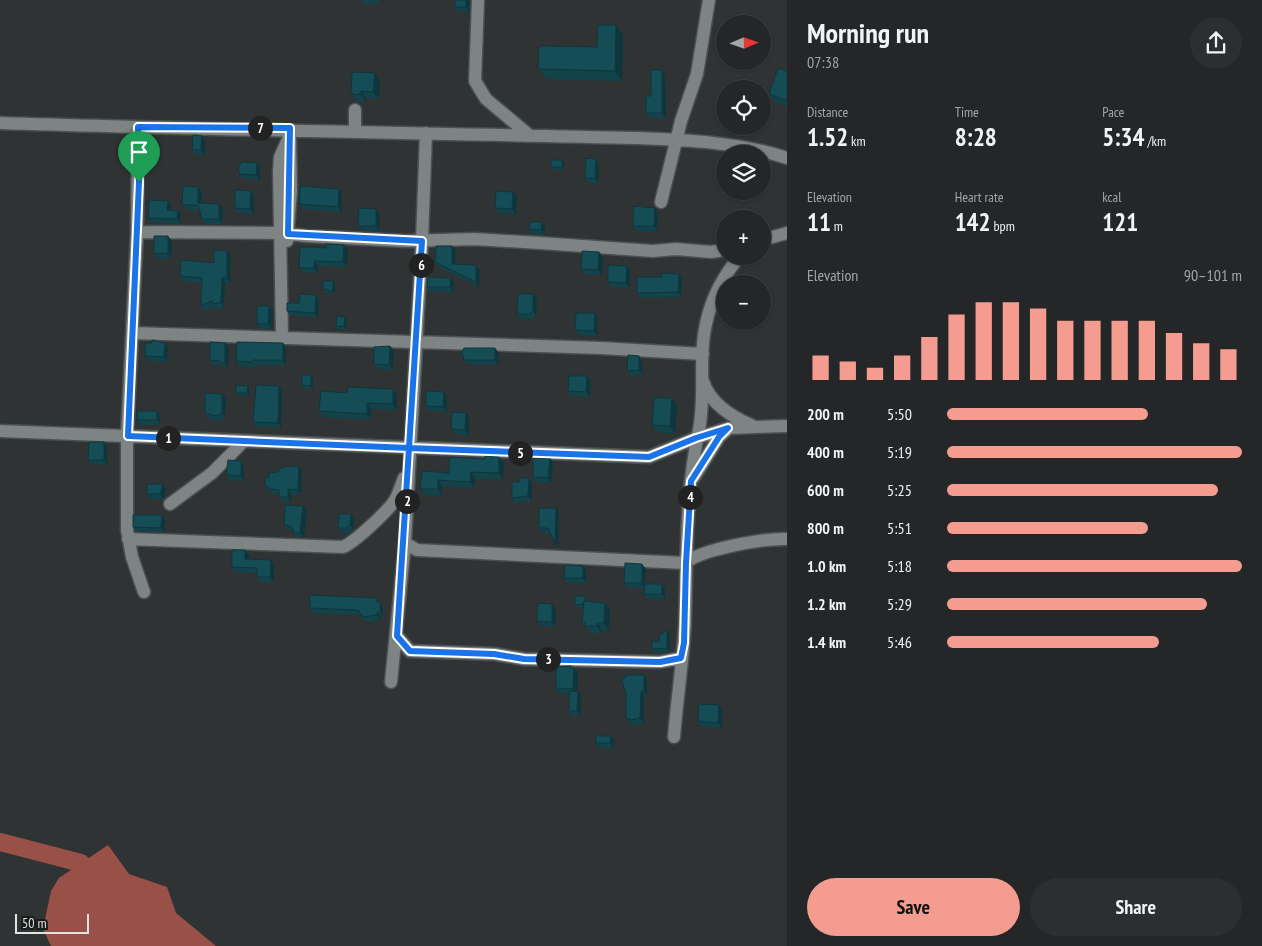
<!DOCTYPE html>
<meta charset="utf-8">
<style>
body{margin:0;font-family:"PT Sans Narrow",sans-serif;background:#2c2e2f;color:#f1f3f6;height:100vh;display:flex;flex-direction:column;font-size:19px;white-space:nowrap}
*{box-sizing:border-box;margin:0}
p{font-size:16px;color:#a3a5a7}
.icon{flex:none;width:28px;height:28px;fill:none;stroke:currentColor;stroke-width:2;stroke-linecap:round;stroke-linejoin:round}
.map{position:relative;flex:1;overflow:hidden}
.drawer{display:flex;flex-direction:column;background:#242627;width:475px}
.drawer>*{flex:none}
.needle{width:32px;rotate:88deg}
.fabs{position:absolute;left:716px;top:15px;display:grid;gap:10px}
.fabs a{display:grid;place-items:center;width:55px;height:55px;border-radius:50%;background:#242627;box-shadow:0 1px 4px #0004,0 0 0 1px #414344;font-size:25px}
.scale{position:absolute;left:15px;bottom:12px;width:74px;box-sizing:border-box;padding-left:5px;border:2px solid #e0e2e3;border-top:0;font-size:14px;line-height:18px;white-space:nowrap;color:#e0e2e3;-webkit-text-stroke:4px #191b1b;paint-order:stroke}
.pin{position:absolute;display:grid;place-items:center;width:42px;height:42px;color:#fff;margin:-51px -21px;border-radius:50% 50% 50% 0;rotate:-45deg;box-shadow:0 0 5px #0007}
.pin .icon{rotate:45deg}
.km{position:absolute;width:25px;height:25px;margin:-12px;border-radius:50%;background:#222;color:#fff;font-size:14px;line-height:25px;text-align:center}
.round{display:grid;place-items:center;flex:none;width:52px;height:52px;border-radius:26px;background:#2c2e2f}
.summary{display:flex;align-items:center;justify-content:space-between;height:85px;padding:0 20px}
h1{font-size:28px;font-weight:700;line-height:38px}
.stats{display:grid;grid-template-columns:repeat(3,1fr);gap:8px;height:85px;padding:5px 20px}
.stats div{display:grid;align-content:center}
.stats b{font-size:25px;font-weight:700}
.stats small{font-size:14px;font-weight:400}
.stats p{font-size:14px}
.chart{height:140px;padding:10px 20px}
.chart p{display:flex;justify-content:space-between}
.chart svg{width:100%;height:90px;margin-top:5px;stroke:#f59c90;stroke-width:6}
.primary-button{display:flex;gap:10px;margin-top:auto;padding:10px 20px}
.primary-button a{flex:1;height:58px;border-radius:30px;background:#f59c90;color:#111;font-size:20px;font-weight:700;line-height:58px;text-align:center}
.primary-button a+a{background:#2c2e2f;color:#f1f3f6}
ul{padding:0 20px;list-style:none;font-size:16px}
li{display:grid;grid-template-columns:80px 60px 1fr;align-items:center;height:38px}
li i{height:12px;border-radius:6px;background:#f59c90}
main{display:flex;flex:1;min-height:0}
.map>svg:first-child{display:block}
.water{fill:#985047}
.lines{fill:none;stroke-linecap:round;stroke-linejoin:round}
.river{stroke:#985047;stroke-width:18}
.minor-casing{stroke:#4c4f50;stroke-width:15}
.minor{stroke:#7e8383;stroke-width:12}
.wall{fill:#12424a}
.shaded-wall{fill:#0f363c}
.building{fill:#154d56;stroke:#0f363c}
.route-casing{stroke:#fff;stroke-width:10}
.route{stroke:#1a73e8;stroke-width:6}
</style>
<main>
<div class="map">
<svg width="787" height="946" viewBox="0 0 787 946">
<rect width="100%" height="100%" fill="#303334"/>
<!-- water -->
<path class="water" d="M108 845 129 874 167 887 176 913 216 946H51L43 929 51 891 59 878Z"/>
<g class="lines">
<!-- river -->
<path class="river" d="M0 842 81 863"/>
<!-- minor casing -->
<g class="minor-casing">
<path id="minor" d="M478 0 475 81 486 99 529 135
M355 110V130
M0 123C211 130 423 133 635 138 685 140 739 142 787 158
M138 127 137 232 127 436V530L132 557 144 592
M661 202 681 121 697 74 709 0
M137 232 280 233 307 236 406 241 474 239 540 243 653 251 676 249 711 252 725 250
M762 240 787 233
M287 241 291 191 290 138
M132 333 601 348 703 354
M282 337 279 171 280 157 290 135
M703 381C710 404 732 417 753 426
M0 431 649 457 696 438 729 428 787 426
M694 477 719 437 729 428
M170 504 212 473 243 442
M128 539 343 547C355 542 388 511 395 500 399 493 401 485 404 478
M405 543 417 550 685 563C702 549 765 538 787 539
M397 636 410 651 495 654 524 659 660 662 681 658
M391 682 405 543 422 241 426 133
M674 737C677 699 683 661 685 623 687 559 685 493 699 430 706 395 698 358 706 324 711 299 724 275 740 256"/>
</g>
<!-- minor -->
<use href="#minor" class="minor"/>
</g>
<!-- wall -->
<path class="wall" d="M362 0H379V4H365Z
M470 2 469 12H458L455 7Z
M623 35 622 81 548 79 545 77 538 68 597 47Z
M787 71V106L774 102 769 94Z
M665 75 666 118H650L646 113 651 96Z
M380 80 379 99 366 98V101L361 102 356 101 351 93Z
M205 141V155H196L192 150Z
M596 159 599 164 598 183H589L585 178Z
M562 160 564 162V170H553L551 167Z
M257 163 260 168V180L243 179 240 174Z
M198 187 202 192V204L223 209 222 224H206L202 219 199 210H186L182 205Z
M339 189 342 194V212L303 209 299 204Z
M251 191 254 196V214L238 213 235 208Z
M513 192 517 197 516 214 499 213 495 208Z
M171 206V210L178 211 181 215V224L151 222 148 218Z
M655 208 658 212 657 231H636L633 226Z
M380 214 379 231 362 230 358 226Z
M542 222 545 227V235L532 234 529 229Z
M172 241 171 258 157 259 154 254Z
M326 248 348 250 347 267 318 266V273L303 272 299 268Z
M456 251 455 264 480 270 479 287 439 267 435 262Z
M231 255 230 283H225L224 307 218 309 215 306 204 311 201 306 202 283 183 281 180 276Z
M603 257 602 275 584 274 581 269Z
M627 266 630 271V288L611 287 608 282Z
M679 274 682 279 681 297 640 298 637 293 662 277Z
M333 281 335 283V293L325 292 323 289Z
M454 283V292H431L427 287Z
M533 294 537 299 536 316 532 319H520L517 314Z
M316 295 319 300 318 317 290 316 287 311 299 303Z
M269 306 273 311 272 329H260L257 324Z
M595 313 598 318 597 336 579 335 575 330Z
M347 319 346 329 338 330 336 327Z
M152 343H165L168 348 167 362 148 361 145 356Z
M225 343 229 348 228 369 223 365H213L210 360Z
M283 343 286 348V365H256V367L239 366 236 361Z
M390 346 394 351 393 370 377 369 374 364Z
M499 353 498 365 468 364 464 360Z
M642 361 643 375 631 376 627 371Z
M587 376 591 381 590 397 571 396 568 391Z
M313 378V389L303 388 302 385Z
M248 386 249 388V396L238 395 236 393Z
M282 391 281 428 256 427 253 422Z
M347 393 397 395V410L371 409V420L323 417 319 411Z
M222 394 226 399 225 418 220 421 208 418 205 413Z
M447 397V412L429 411 426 406Z
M677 406 675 434 657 432 652 425Z
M157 411 160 416V425H140L137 420Z
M469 418V435L454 434 451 429Z
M104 442 107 447V465L92 464 88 460Z
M553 462 551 483 537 482 533 477Z
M504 463 503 479H475L474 488 442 486V496L425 495 420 489 449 473Z
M244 466V481L229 480 226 475Z
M299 466 302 471 301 494H291V502H282L279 497V494H271L265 486 269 478 276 473Z
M529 478 532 483V501L515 503 512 498 520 482Z
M163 484 166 489 164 499H150L147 494Z
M303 506 307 511 304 537H296L292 530H287L284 525Z
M556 508 559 513 558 548 555 543 550 533H542L539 528Z
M351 514 354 519V530L349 533H342L338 528Z
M162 515 165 520 164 532 136 531 133 527Z
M245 550 249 555V559L271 560 274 565V582H260L257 577V573L235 572 232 567Z
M646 569 645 584 665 589V599H648L644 594V588H628L624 583Z
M586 571V583H568L564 578Z
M585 596 587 598V601L605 603 610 610 609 631 602 630V634L590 633 582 622 583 607H577L575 605Z
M377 598 383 607V617L380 616V620L366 622 361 615 313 613 310 608Z
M552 604 556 609 555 627 541 626 537 621Z
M667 630 670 634V652L655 653 652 649 659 642Z
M578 674 577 692H578L581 696V716H572L569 711 570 694 559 693 556 688Z
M644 675 647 680V696H644V723L635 725 629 723 626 718Z
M719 705 723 710 722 728 701 726 698 721Z
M614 741V748H599L596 743Z"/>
<!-- shaded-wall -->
<path class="shaded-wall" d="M466 0H469L470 2 469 12 466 7Z
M616 25 623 35 622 81 615 71Z
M662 70 665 75 666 118 662 113Z
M375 73 380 80 379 99 373 92Z
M361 91 366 98V101L361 93Z
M202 136 205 141V155L201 150Z
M596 159 599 164 598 183 595 178Z
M562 160 564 162V170L562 167Z
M257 163 260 168V180L256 175Z
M198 187 202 192 201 208 198 203Z
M339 189 342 194V212L338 207Z
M251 191 254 196V214L250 209Z
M513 192 517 197 516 214 512 209Z
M168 201 171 206 170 215 167 210Z
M219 204 223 209 222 224 219 219Z
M655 208 658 212 657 231 654 226Z
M376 209 380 214 379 231 376 226Z
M178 211 181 215V224L177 219Z
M542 222 545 227V235L541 230Z
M168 236 172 241 171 258 168 253Z
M344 245 348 250 347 267 343 262Z
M452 246 456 251 455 269 452 264Z
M227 251 231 255 230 283 227 278Z
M599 252 603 257 602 275 598 270Z
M315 261 318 266V273L314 268Z
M476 265 480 270 479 287 476 282Z
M627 266 630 271V288L626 283Z
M679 274 682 279 681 297 678 292Z
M222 278 225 283 224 307 221 302Z
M451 278 454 283V292L450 287Z
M333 281 335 283V293L333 291Z
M533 294 537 299 536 316 533 311Z
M316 295 319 300 318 317 315 313Z
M269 306 273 311 272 329 268 324Z
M595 313 598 318 597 336 594 331Z
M345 317 347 319 346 329 344 326Z
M165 343 168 348 167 362 164 357Z
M225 343 229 348 228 369 225 364Z
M283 343 286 348V365L283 360Z
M390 346 394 351 393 370 389 365Z
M495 348 499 353 498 365 495 360Z
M639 356 642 361 643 375 639 370Z
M311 375 313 378V389L311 386Z
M587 376 591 381 590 397 586 392Z
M248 386 249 388V396L247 393Z
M279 386 282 391 281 428 278 423Z
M393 389 397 395V410L393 404Z
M444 392 447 397V412L443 407Z
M222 394 226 399 225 418 222 413Z
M672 398 677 406 675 434 670 426Z
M367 403 371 409V420L367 414Z
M157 411 160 416V425L157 420Z
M466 413 469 418V435L465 430Z
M104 442 107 447V465L104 460Z
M499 457 504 463 503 479 499 473Z
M550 458 553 462 551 483 548 478Z
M241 461 244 466V481L241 476Z
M299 466 302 471 301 494 298 490Z
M471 472 475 479 474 488 470 482Z
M529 478 532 483V501L528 496Z
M438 480 442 486V496L438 489Z
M163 484 166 489 164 499 160 494Z
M288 489 291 494V502L288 497Z
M303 506 307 511 304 537 300 533Z
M556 508 559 513 558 548 555 543Z
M351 514 354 519V530L350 525Z
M162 515 165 520 164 532 161 528Z
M245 550 249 555 248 564 245 559Z
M271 560 274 565V582L270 577Z
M642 564 646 569 645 588 642 583Z
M583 566 586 571V583L583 578Z
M662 584 665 589V599L662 594Z
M377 598 383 607V617L380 612 377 602Z
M605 603 610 610 609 631 604 623Z
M552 604 556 609 555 627 552 622Z
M377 612 380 616V620L377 615Z
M597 623 602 630V634L597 626Z
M667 630 670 634V652L667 648Z
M574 669 578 674 577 694 573 689Z
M644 675 647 680V696L644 691Z
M641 691 644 696V723L640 718Z
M578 692 581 696V716L577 711Z
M719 705 723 710 722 728 718 723Z
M611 736 614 741V748L610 743Z"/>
<!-- building -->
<path class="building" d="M455 0H466V7H455Z
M598 25H616L615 71 541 69 538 68 539 48 542 46 597 47Z
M778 68 787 71V101L769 94Z
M651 70H662V113H646V96H651Z
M352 72 375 73 373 92 361 91V93L356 95 351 93Z
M193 135 202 136 201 150H192Z
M586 158 596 159 595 178H585Z
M551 160H562V167H551Z
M241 162 257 163 256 175 240 174 238 169Z
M183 186 198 187V203L219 204V219H202L198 205H182Z
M300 186 339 189 338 207 299 204Z
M235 190 251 191 250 209 235 208Z
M496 191 513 192 512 209 495 208Z
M149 200 168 201 167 210 178 211 177 219 148 218Z
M634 206 655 208 654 226H633Z
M359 208 376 209V226H358Z
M530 222H542L541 230 529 229Z
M154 236H168V253L154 254Z
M326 244 344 245 343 262 315 261 314 268H299L300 249 303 247 326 248Z
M436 246H452V264L476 265V282L435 262Z
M214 250 227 251V278H222L221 302 214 304 212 301 201 306 202 278 180 276 181 260 214 263Z
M582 251 599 252 598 270 581 269Z
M608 265 627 266 626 283 608 282Z
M662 273 679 274 678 292 637 293V277H662Z
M428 277 451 278 450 287H427Z
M323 281H333V291L323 289Z
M300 294 316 295 315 313 287 311V303H299Z
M518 294H533V311L529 314H517Z
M257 306H269L268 324H257Z
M576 313H595L594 331 575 330Z
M337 316 345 317 344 326 336 327Z
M152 340 165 343 164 357 145 356V343H152Z
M210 342 225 343V364L220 361 210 360Z
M237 342 283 343V360H252V362L236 361Z
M390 346 389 365 374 364V347Z
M464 348H495V360H464L462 352Z
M628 355 639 356V370L627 371Z
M302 375H311V386L302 385Z
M569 376H587L586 392 568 391Z
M236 385 248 386 247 393H236Z
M256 385 279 386 278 423 253 422Z
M348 387 393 389V404L367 403V414L319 411 321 391 347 393Z
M426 391 444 392 443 407 426 406Z
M205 393 222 394V413L217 416 205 413Z
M654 398H672L670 426 652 425Z
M137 411H157V420H137Z
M452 412 466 413 465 430 451 429Z
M89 442H104V460H88Z
M485 456 499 457V473L471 472 470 482 438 480V489H420L422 471 449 473 450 457 485 459Z
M533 458H550L548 478 533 477Z
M228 460 241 461V476L226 475Z
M299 466 298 490 288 489V497H279V490L268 489V486H265V478H269V472L276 473 282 467Z
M520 478H529L528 496 512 498V482H520Z
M147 484H163L160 494H147Z
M285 505 303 506 300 533 293 532V528H290V526L284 525Z
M539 508H556L555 543 548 528H539Z
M339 514H351L350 525 346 528H338Z
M133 515H162L161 528 133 527Z
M232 550H245V559L271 560 270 577H257V568L232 567Z
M625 563 642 564V583H624Z
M565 565 583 566V578H564Z
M645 584H662V594H644Z
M310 595 377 598V602H380V612H377V615L363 617 358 610 310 608Z
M575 596H585V601H584L583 604 575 605Z
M584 601 605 603 604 623H597V626H585V623L582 622Z
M538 603 552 604V622L537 621Z
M667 630V648L652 649V641L659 642V636Z
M571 666 574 669 573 689 556 688V667Z
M626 675H644V691H641L640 718 631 720 626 718V692L622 682Z
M570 691 578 692 577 711H569Z
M699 704 719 705 718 723 698 721Z
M596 736H611L610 743H596Z"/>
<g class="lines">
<!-- route casing -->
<g class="route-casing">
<path id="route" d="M139 182 128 436 409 448 397 636 410 651 494 654 524 659 660 662 681 658 684 643 686 563 691 481 719 437 728 428 696 438 649 457 409 448 422 241 288 234 290 128 138 127 139 182"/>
</g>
<!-- route -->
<use href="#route" class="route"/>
</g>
</svg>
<div class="fabs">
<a><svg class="needle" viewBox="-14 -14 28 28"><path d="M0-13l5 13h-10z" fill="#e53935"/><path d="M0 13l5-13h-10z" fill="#a3a5a7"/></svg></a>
<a><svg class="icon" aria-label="locate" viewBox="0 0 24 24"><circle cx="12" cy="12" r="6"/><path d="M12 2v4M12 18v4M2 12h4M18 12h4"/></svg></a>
<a><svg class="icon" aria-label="layers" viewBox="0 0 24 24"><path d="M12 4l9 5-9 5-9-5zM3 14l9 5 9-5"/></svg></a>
<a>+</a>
<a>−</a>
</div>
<div class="scale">50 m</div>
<div class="pin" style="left:139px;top:182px;background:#1e9e55"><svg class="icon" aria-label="arrive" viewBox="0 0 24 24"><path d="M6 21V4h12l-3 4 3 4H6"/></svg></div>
<b class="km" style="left:168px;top:438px">1</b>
<b class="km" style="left:407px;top:501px">2</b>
<b class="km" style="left:548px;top:659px">3</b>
<b class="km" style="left:690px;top:497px">4</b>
<b class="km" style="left:520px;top:453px">5</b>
<b class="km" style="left:421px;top:265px">6</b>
<b class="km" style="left:260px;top:128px">7</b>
</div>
<section class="drawer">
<div class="summary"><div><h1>Morning run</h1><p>07:38</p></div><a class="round"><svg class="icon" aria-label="share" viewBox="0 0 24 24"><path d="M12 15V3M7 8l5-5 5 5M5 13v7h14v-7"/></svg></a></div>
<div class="stats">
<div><p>Distance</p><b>1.52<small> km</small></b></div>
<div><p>Time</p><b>8:28</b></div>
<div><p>Pace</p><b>5:34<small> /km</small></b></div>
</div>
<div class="stats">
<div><p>Elevation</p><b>11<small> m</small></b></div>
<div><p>Heart rate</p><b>142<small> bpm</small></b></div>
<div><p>kcal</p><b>121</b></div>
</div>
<div class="chart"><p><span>Elevation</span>90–101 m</p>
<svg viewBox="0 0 160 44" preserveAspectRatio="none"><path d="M5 44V32M15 44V35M25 44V38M35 44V32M45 44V23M55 44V12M65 44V6M75 44V6M85 44V9M95 44V15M105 44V15M115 44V15M125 44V15M135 44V21M145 44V26M155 44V29"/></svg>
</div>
<ul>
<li><b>200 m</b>5:50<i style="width:68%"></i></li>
<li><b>400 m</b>5:19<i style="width:100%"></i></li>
<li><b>600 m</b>5:25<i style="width:92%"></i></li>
<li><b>800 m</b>5:51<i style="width:68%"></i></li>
<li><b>1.0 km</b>5:18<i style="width:100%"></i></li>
<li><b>1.2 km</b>5:29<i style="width:88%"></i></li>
<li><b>1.4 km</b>5:46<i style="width:72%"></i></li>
</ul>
<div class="primary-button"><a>Save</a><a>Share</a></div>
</section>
</main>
